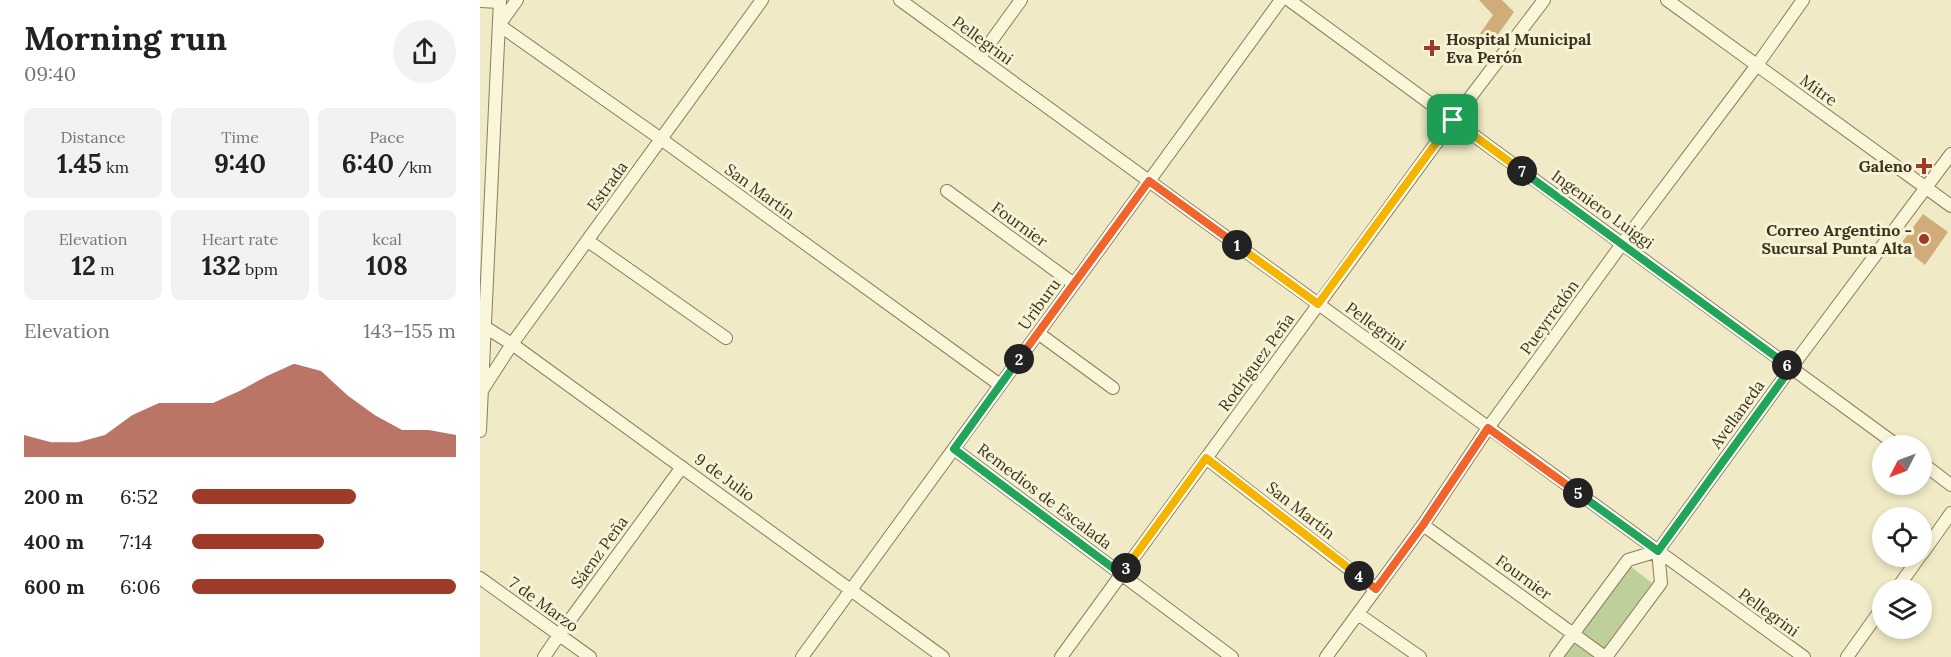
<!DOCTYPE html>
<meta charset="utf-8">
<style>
body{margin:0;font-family:Lora,serif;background:#f2f2f2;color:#222;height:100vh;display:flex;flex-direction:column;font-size:22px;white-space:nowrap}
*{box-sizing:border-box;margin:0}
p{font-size:20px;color:#767676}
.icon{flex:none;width:33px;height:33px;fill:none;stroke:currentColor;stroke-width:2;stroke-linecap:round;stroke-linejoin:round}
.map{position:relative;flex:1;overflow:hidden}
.drawer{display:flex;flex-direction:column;background:#fff;width:480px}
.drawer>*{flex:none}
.needle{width:39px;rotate:228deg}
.controls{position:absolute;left:1392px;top:435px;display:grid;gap:12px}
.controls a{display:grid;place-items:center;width:60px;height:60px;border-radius:50%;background:#fff;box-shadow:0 3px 9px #0003;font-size:30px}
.pin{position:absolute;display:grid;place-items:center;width:51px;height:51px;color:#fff;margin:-26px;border-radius:12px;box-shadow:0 3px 9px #0006}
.km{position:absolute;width:30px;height:30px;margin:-15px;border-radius:50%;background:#222;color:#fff;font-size:16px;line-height:30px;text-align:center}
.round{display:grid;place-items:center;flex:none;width:63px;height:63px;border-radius:32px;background:#f2f2f2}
.headline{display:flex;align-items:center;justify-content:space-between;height:102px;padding:0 24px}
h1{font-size:33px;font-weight:800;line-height:45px}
.figures{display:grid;grid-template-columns:repeat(3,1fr);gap:9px;height:102px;padding:6px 24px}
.figures div{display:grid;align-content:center;border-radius:9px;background:#f2f2f2;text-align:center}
.figures b{font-size:26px;font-weight:800}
.figures small{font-size:16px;font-weight:400}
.figures p{font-size:16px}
.chart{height:168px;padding:12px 24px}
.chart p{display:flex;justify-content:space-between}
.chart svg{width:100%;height:108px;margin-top:6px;fill:#9d3b28;opacity:.7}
ul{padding:0 24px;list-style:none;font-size:20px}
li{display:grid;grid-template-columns:96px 72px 1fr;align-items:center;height:45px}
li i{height:15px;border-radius:8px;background:#9d3b28}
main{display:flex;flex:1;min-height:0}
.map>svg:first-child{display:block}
.green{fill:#bfcf99}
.building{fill:#cfac7a}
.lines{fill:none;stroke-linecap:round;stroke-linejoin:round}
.minor-casing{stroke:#8c7d5b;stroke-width:14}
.minor{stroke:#faf6d9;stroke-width:12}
.split-1-casing{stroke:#fff;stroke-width:12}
.split-2-casing{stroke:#fff;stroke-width:12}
.split-3-casing{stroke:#fff;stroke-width:12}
.split-4-casing{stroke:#fff;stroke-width:12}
.split-5-casing{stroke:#fff;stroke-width:12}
.split-6-casing{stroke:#fff;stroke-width:12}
.split-7-casing{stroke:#fff;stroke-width:12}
.split-8-casing{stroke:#fff;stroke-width:12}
.split-1{stroke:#f5b400;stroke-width:8}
.split-2{stroke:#f0652b;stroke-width:8}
.split-3{stroke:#22a559;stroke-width:8}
.split-4{stroke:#f5b400;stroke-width:8}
.split-5{stroke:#f0652b;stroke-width:8}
.split-6{stroke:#22a559;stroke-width:8}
.split-7{stroke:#22a559;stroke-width:8}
.split-8{stroke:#f5b400;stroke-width:8}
.poi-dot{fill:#9d3b28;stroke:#f7f3d6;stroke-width:2}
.labels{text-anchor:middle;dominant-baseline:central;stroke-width:6;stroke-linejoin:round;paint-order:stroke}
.poi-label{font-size:16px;font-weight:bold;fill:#3c321f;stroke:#f7f3d6;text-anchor:end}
.street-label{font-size:16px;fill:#3c321f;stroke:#f7f3d6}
</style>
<main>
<section class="drawer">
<div class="headline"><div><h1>Morning run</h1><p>09:40</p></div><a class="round"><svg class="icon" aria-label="share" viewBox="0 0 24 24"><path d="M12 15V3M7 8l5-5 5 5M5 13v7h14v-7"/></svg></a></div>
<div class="figures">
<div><p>Distance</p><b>1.45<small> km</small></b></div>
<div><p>Time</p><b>9:40</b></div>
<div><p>Pace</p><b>6:40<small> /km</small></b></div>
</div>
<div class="figures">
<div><p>Elevation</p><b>12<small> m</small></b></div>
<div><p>Heart rate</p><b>132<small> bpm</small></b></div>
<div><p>kcal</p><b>108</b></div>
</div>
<div class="chart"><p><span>Elevation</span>143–155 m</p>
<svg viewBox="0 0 160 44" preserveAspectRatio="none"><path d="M0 44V35L10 38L20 38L30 35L40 27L50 22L60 22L70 22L80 17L90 11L100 6L110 9L120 19L130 27L140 33L150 33L160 35V44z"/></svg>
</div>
<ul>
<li><b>200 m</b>6:52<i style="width:62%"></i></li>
<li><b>400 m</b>7:14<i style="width:50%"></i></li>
<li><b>600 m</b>6:06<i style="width:100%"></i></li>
</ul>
</section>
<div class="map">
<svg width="1471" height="657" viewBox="0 0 1471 657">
<rect width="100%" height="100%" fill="#f0eac6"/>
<!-- green -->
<path class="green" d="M1150 566 1172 583 1117 657H1083Z"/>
<!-- building -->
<path class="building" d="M999 0H1022L1034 12 1009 47 997 38 1013 15Z
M1443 214 1468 232 1445 265 1420 245Z"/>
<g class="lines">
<!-- minor casing -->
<g class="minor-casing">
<path id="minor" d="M37 0 19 25 181 139 520 385
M420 0 1324 657
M809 0 1418 446
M1187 0 1471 206
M0 1 20 2
M499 58 541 0
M467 191 594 284
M108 241 246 338
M0 327H5L32 344 463 657
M558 333 633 388
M1 392 32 344 282 0
M0 431 20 0
M474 449 752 657
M726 458 895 589
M1442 463 1471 485
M943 525 1125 657
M1442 554 1471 513
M0 578 110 657
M1416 590 1440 556
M878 614 940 657
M64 657 79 635 202 467
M322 657 801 0
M581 657 973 120 1064 0
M846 657 943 525 1008 428 1142 244 1277 65 1323 0
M1076 657 1148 560 1178 551 1311 368 1471 154
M1126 657 1181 583 1178 551
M1367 657 1402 608"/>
</g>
<!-- minor -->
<use href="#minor" class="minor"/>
</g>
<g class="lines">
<!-- split-1 casing -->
<g class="split-1-casing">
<path id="split-1" d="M757 245 838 304 973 120"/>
</g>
<!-- split-2 casing -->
<g class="split-2-casing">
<path id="split-2" d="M539 359 669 181 757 245"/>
</g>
<!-- split-3 casing -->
<g class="split-3-casing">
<path id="split-3" d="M539 359 474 449 641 574 646 568"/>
</g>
<!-- split-4 casing -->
<g class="split-4-casing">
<path id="split-4" d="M646 568 726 458 879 576"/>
</g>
<!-- split-5 casing -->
<g class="split-5-casing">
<path id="split-5" d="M879 576 896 589 943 525 1008 428 1098 493"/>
</g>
<!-- split-6 casing -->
<g class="split-6-casing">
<path id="split-6" d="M1098 493 1178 551 1311 368 1307 365"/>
</g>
<!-- split-7 casing -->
<g class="split-7-casing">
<path id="split-7" d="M1042 171 1307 365"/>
</g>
<!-- split-8 casing -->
<g class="split-8-casing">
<path id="split-8" d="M973 120 1042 171"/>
</g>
<!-- split-1 -->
<use href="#split-1" class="split-1"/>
<!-- split-2 -->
<use href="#split-2" class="split-2"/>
<!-- split-3 -->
<use href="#split-3" class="split-3"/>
<!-- split-4 -->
<use href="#split-4" class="split-4"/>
<!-- split-5 -->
<use href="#split-5" class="split-5"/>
<!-- split-6 -->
<use href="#split-6" class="split-6"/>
<!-- split-7 -->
<use href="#split-7" class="split-7"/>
<!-- split-8 -->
<use href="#split-8" class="split-8"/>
</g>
<!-- markers -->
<g class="poi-dot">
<path d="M949 39h6v6h6v6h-6v6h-6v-6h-6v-6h6z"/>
<path d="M1441 157h6v6h6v6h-6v6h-6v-6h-6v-6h6z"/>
<circle cx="1444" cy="239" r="6"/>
</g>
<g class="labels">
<!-- poi labels -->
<g class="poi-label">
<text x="966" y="39" text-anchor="start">Hospital Municipal<tspan x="966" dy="18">Eva Perón</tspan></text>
<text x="1432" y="166">Galeno</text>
<text x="1432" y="230">Correo Argentino -<tspan x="1432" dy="18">Sucursal Punta Alta</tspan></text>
</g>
<!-- street labels -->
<g class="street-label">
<text transform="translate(503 40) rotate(36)">Pellegrini</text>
<text transform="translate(1339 90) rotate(36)">Mitre</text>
<text transform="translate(127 186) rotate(-54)">Estrada</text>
<text transform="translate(280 191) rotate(36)">San Martín</text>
<text transform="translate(1123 209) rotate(36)">Ingeniero Luiggi</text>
<text transform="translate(540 224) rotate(36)">Fournier</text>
<text transform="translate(559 304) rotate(-54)">Uriburu</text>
<text transform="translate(1069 317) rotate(-54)">Pueyrredón</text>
<text transform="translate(896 326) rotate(36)">Pellegrini</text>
<text transform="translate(776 362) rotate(-54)">Rodríguez Peña</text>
<text transform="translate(1257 414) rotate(-54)">Avellaneda</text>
<text transform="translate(245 477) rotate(36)">9 de Julio</text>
<text transform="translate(565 496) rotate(37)">Remedios de Escalada</text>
<text transform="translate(821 510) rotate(38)">San Martín</text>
<text transform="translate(119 552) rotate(-54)">Sáenz Peña</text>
<text transform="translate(1044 577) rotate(36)">Fournier</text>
<text transform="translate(64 604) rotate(36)">7 de Marzo</text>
<text transform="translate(1289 612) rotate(36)">Pellegrini</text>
</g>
</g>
</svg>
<div class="controls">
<a><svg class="needle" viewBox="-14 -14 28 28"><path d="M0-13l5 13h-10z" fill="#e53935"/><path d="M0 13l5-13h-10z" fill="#767676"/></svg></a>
<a><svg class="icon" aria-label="locate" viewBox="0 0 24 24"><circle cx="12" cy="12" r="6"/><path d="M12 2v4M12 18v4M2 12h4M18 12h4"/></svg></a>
<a><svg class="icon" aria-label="layers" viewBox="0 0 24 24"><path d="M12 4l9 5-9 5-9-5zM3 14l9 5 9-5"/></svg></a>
</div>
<div class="pin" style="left:973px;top:120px;background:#1e9e55"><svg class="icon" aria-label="arrive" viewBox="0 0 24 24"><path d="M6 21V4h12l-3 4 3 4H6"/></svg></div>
<b class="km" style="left:757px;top:245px">1</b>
<b class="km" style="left:539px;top:359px">2</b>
<b class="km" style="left:646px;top:568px">3</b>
<b class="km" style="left:879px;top:576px">4</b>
<b class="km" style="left:1098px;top:493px">5</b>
<b class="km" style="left:1307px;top:365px">6</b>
<b class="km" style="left:1042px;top:171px">7</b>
</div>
</main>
